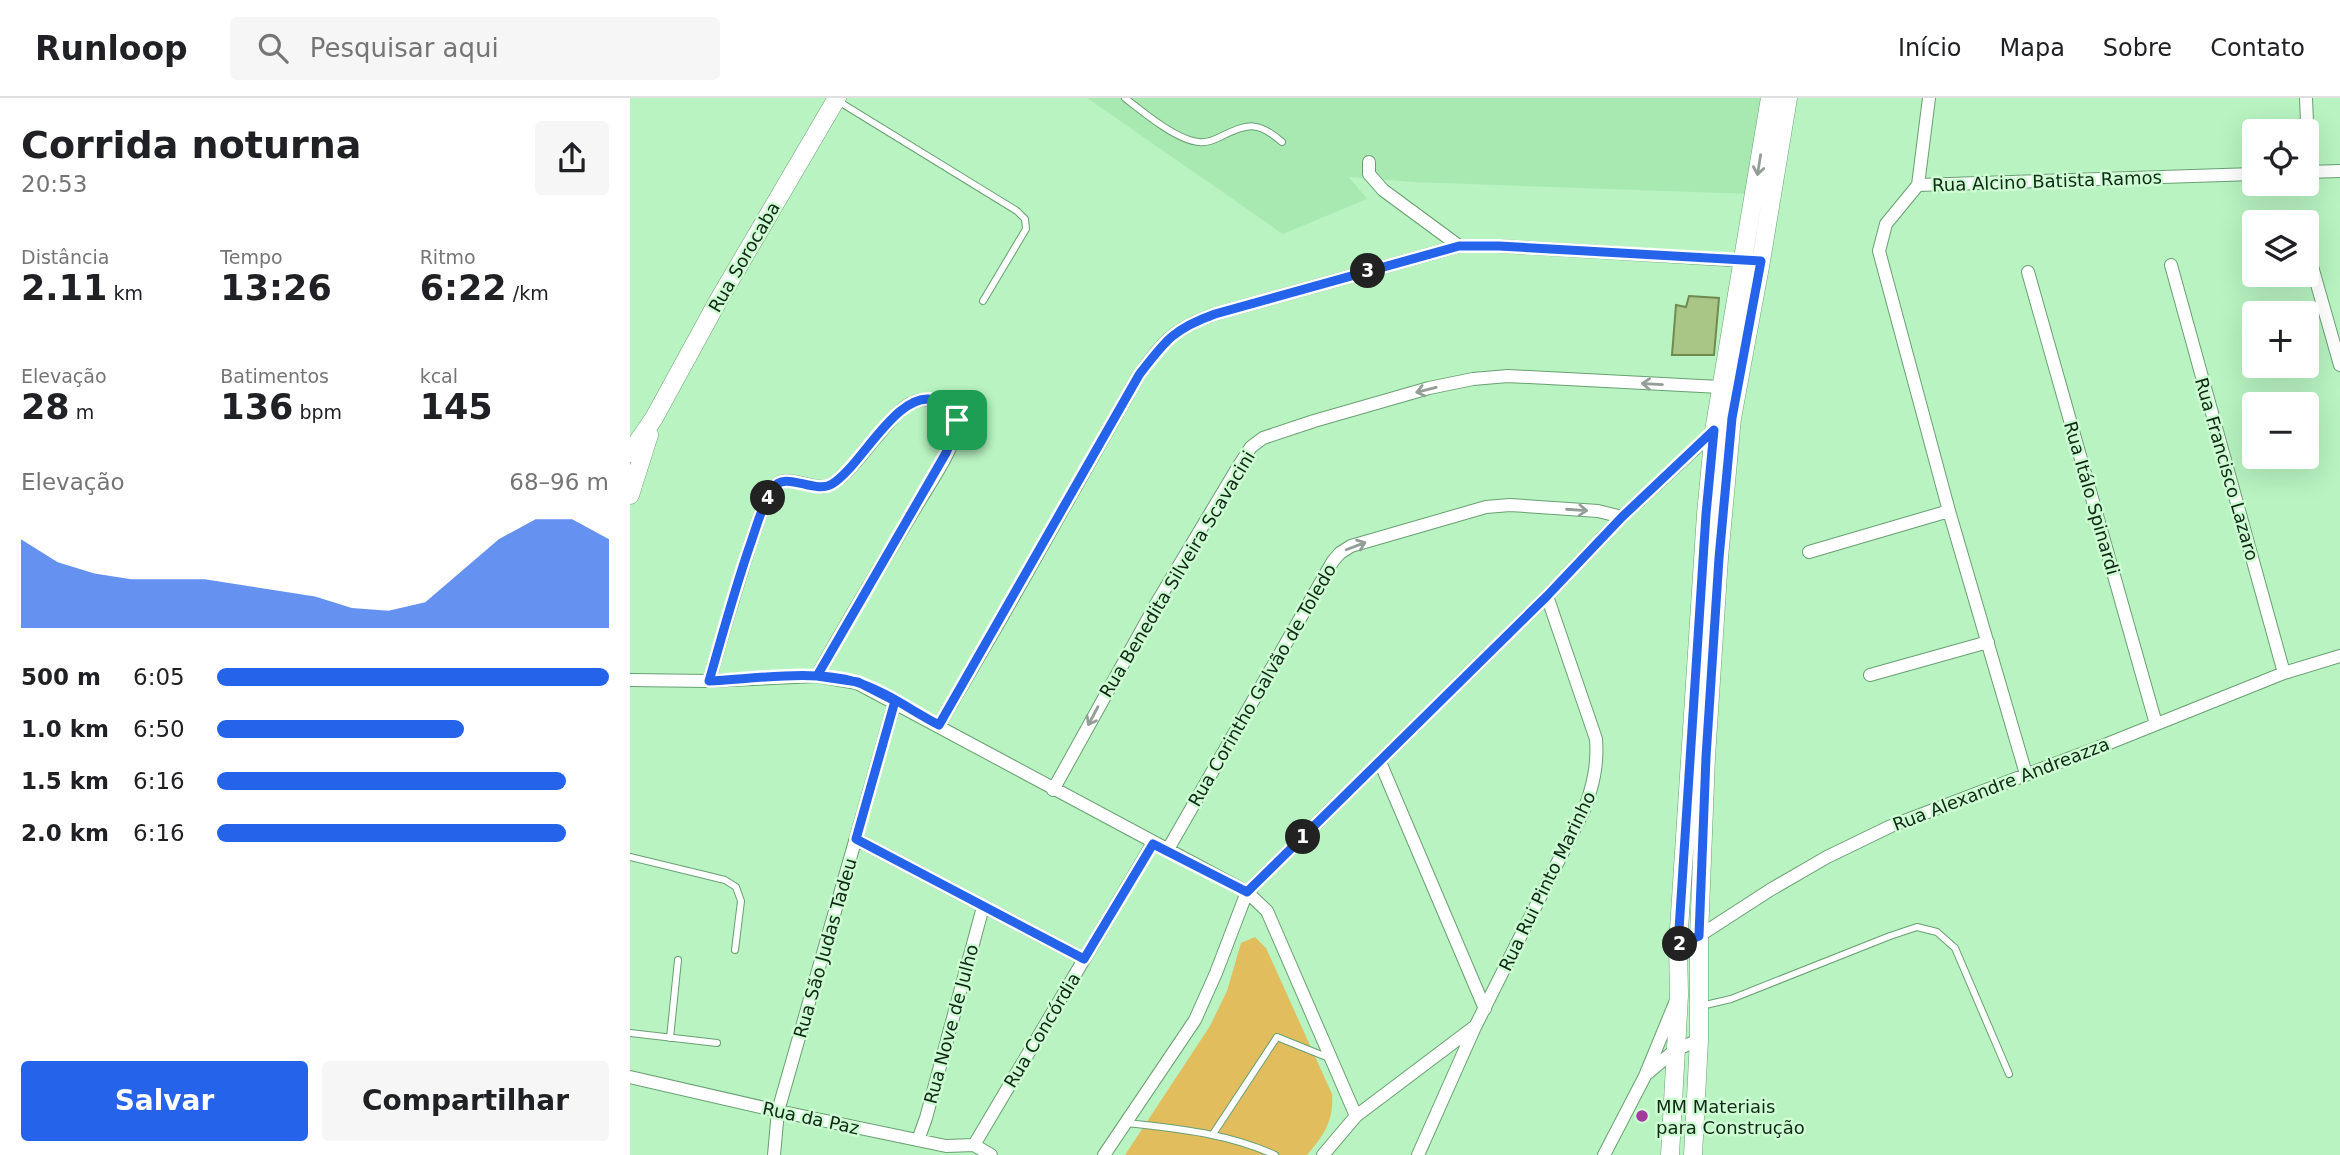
<!DOCTYPE html>
<html lang="pt">
<meta charset="utf-8">
<style>
body{margin:0;font-family:"DejaVu Sans",sans-serif;background:#f6f6f6;color:#202124;height:100vh;display:flex;flex-direction:column;font-size:26px;white-space:nowrap}
*{box-sizing:border-box;margin:0}
p{font-size:23px;color:#757577}
.icon{flex:none;width:38px;height:38px;fill:none;stroke:currentColor;stroke-width:2;stroke-linecap:round;stroke-linejoin:round}
.map{position:relative;flex:1;overflow:hidden}
.sheet{display:flex;flex-direction:column;background:#fff;width:630px}
.sheet>*{flex:none}
.fabs{position:absolute;left:1612px;top:21px;display:grid;gap:14px}
.fabs a{display:grid;place-items:center;width:77px;height:77px;border-radius:7px;background:#fff;box-shadow:0 7px 28px #0002;font-size:35px}
.pin{position:absolute;display:grid;place-items:center;width:60px;height:60px;color:#fff;margin:-30px;border-radius:14px;box-shadow:0 4px 10px #0006}
.km{position:absolute;width:35px;height:35px;margin:-18px;border-radius:50%;background:#222;color:#fff;font-size:19px;line-height:35px;text-align:center}
.round{display:grid;place-items:center;flex:none;width:74px;height:74px;border-radius:7px;background:#f6f6f6}
.headline{display:flex;align-items:center;justify-content:space-between;height:119px;padding:0 21px}
h1{font-size:38px;font-weight:800;line-height:52px}
.metrics{display:grid;grid-template-columns:repeat(3,1fr);gap:10px;height:119px;padding:7px 21px}
.metrics div{display:grid;align-content:center}
.metrics b{font-size:35px;font-weight:800}
.metrics small{font-size:19px;font-weight:400}
.metrics p{font-size:19px}
.chart{height:196px;padding:14px 21px}
.chart p{display:flex;justify-content:space-between}
.chart svg{width:100%;height:126px;margin-top:7px;fill:#2563eb;opacity:.7}
.button{display:flex;gap:14px;margin-top:auto;padding:14px 21px}
.button a{flex:1;height:80px;border-radius:7px;background:#2563eb;color:#fff;font-size:28px;font-weight:800;line-height:80px;text-align:center}
.button a+a{background:#f6f6f6;color:#202124}
ul{padding:0 21px;list-style:none;font-size:23px}
li{display:grid;grid-template-columns:112px 84px 1fr;align-items:center;height:52px}
li i{height:18px;border-radius:9px;background:#2563eb}
header{display:flex;align-items:center;gap:42px;box-sizing:border-box;height:98px;padding:0 35px;background:#fff;border-bottom:2px solid #e0e0e0}
header strong{font-size:33px}
nav{display:flex;gap:38px;margin-inline-start:auto;font-size:24px}
.search{width:490px;height:63px;background:#f6f6f6;display:flex;align-items:center;gap:18px;box-sizing:border-box;padding:0 24px;border-radius:7px;color:#757577;font-size:26px}
main{display:flex;flex:1;min-height:0}
.map>svg:first-child{display:block}
.built{fill:#a8e9b2}
.green{fill:#e1bd5e}
.building{fill:#a9c687;stroke:#6f8b4f;stroke-width:2}
.lines{fill:none;stroke-linecap:round;stroke-linejoin:round}
.lane-casing{stroke:#68a072;stroke-width:8}
.street-casing{stroke:#68a072;stroke-width:14}
.secondary-casing{stroke:#68a072;stroke-width:19}
.lane{stroke:#fff;stroke-width:6}
.street{stroke:#fff;stroke-width:12}
.secondary{stroke:#fff;stroke-width:18}
.oneway{stroke:#939e96}
.route-casing{stroke:#fff;stroke-width:14}
.route{stroke:#2563eb;stroke-width:9}
.poi-dot{fill:#a23b9f;stroke:#cefdd4;stroke-width:2.5}
.labels{text-anchor:middle;dominant-baseline:central;stroke-width:5;stroke-linejoin:round;paint-order:stroke}
.street-label{font-size:18px;fill:#102815;stroke:#cefdd4}
.poi-label{font-size:18px;fill:#102815;stroke:#cefdd4;text-anchor:start}
</style>
<header>
<strong>Runloop</strong>
<div class="search"><svg class="icon" aria-label="search" viewBox="0 0 24 24"><circle cx="10" cy="10" r="6"/><path d="M15 15l6 6"/></svg>Pesquisar aqui</div>
<nav><a>Início</a><a>Mapa</a><a>Sobre</a><a>Contato</a></nav>
</header>
<main>
<section class="sheet">
<div class="headline"><div><h1>Corrida noturna</h1><p>20:53</p></div><a class="round"><svg class="icon" aria-label="share" viewBox="0 0 24 24"><path d="M12 15V3M7 8l5-5 5 5M5 13v7h14v-7"/></svg></a></div>
<div class="metrics">
<div><p>Distância</p><b>2.11<small> km</small></b></div>
<div><p>Tempo</p><b>13:26</b></div>
<div><p>Ritmo</p><b>6:22<small> /km</small></b></div>
</div>
<div class="metrics">
<div><p>Elevação</p><b>28<small> m</small></b></div>
<div><p>Batimentos</p><b>136<small> bpm</small></b></div>
<div><p>kcal</p><b>145</b></div>
</div>
<div class="chart"><p><span>Elevação</span>68–96 m</p>
<svg viewBox="0 0 160 44" preserveAspectRatio="none"><path d="M0 44V13L10 21L20 25L30 27L40 27L50 27L60 29L70 31L80 33L90 37L100 38L110 35L120 24L130 13L140 6L150 6L160 13V44z"/></svg>
</div>
<ul>
<li><b>500 m</b>6:05<i style="width:100%"></i></li>
<li><b>1.0 km</b>6:50<i style="width:63%"></i></li>
<li><b>1.5 km</b>6:16<i style="width:89%"></i></li>
<li><b>2.0 km</b>6:16<i style="width:89%"></i></li>
</ul>
<div class="button"><a>Salvar</a><a>Compartilhar</a></div>
</section>
<div class="map">
<svg width="1710" height="1057" viewBox="0 0 1710 1057">
<rect width="100%" height="100%" fill="#b8f3c1"/>
<!-- built -->
<path class="built" d="M457 0H1135L1122 96 784 84 719 79 737 101 653 136Z"/>
<!-- green -->
<path class="green" d="M625 839 636 850 702 996C704 1023 694 1037 677 1057H495L580 928 597 893 611 845Z"/>
<!-- building -->
<path class="building" d="M1059 198 1089 200 1084 257H1042L1046 207 1056 209Z"/>
<g class="lines">
<!-- lane casing -->
<g class="lane-casing">
<path id="lane" d="M495 0C513 14 546 42 569 44 576 45 584 42 590 39 618 25 628 23 652 44
M208 3 387 113 395 121 396 131 353 203
M0 759 95 782 106 789 111 803 105 852
M1071 908 1101 901 1260 838 1287 829 1307 834 1325 850 1379 976
M0 935 87 945
M40 940 48 862
M497 1025C548 1031 597 1035 645 1057
M583 1036 647 939 699 960"/>
</g>
<!-- street casing -->
<g class="street-casing">
<path id="street" d="M1676 0 1679 74
M739 64V76L753 92 829 148
M1676 74 1710 73
M1288 87 1299 0
M1681 165 1710 267
M1541 167 1654 575
M1398 174 1526 626
M1179 454 1319 413
M1240 577 1358 544
M0 582 79 583 187 578 227 585 617 794 637 813 726 1018
M79 583C92 538 105 494 119 450 126 431 131 409 142 391 154 372 180 393 197 388 214 383 237 349 249 336 258 325 271 309 284 304 303 296 333 309 326 333 321 356 296 391 284 412 251 467 218 522 187 578
M309 627 372 519 509 277C535 242 543 231 585 216L829 148H869L1120 163
M750 664 855 911
M1396 676 1319 413 1249 153 1256 126 1288 87 1624 76
M423 692 529 501 608 369 621 349 633 340 684 323 799 290 843 281 878 278 1090 289
M226 741 454 861
M537 753 703 463 710 455 721 448 856 409 880 407 968 413 992 419
M1048 847 1069 838 1140 792 1197 759 1261 728 1472 648 1654 575 1710 558
M1018 975 1045 952 1069 942
M0 979 148 1013 316 1048 344 1047 361 1057
M288 1042 296 1020 353 809
M344 1047 523 745
M144 1057 148 1013 265 603
M474 1057 565 922 586 875 617 794 917 498 992 419 1084 333
M693 1057 726 1018 844 929
M788 1057 845 929 954 712C963 688 968 667 966 641L917 498
M974 1057 1015 978 1045 905"/>
</g>
<!-- secondary casing -->
<g class="secondary-casing">
<path id="secondary" d="M0 355 24 320 88 203 207 0
M0 397 19 337
M1040 1057 1049 897 1048 847 1076 416 1084 333 1140 0
M1063 1057 1069 942V838L1076 659 1089 460 1102 320 1131 163 1158 0"/>
</g>
<!-- lane -->
<use href="#lane" class="lane"/>
<!-- street -->
<use href="#street" class="street"/>
<!-- secondary -->
<use href="#secondary" class="secondary"/>
</g>
<!-- one-way arrows -->
<defs><path id="oneway-shaft" d="M-6 0H5M1.5-3L5.5 0L1.5 3" fill="none" stroke-width="1.6" stroke-linecap="round" stroke-linejoin="round" transform="scale(1.75)"/></defs>
<g class="oneway">
<use href="#oneway-shaft" transform="translate(1129 67) rotate(99)"/>
<use href="#oneway-shaft" transform="translate(1022 286) rotate(-177)"/>
<use href="#oneway-shaft" transform="translate(796 292) rotate(166)"/>
<use href="#oneway-shaft" transform="translate(947 412) rotate(4)"/>
<use href="#oneway-shaft" transform="translate(726 448) rotate(-21)"/>
<use href="#oneway-shaft" transform="translate(463 618) rotate(118)"/>
</g>
<g class="lines">
<!-- route casing -->
<g class="route-casing">
<path id="route" d="M327 322 326 333 316 355 187 578 228 584 265 603 226 741 454 861 523 746 617 794 917 498 992 419 1084 332 1076 416 1048 847 1069 838 1076 659 1089 460 1102 320 1131 163 869 148H829L585 216C543 231 535 243 509 277L309 627C282 613 255 593 226 584 185 571 123 581 79 583 92 538 104 494 119 450 126 431 131 409 142 391 155 371 184 397 202 386 231 369 267 291 305 302 317 306 322 311 327 322"/>
</g>
<!-- route -->
<use href="#route" class="route"/>
</g>
<!-- markers -->
<circle class="poi-dot" cx="1012" cy="1018" r="7"/>
<g class="labels">
<!-- street labels -->
<g class="street-label">
<text transform="translate(1417 83) rotate(-2)">Rua Alcino Batista Ramos</text>
<text transform="translate(114 159) rotate(-60)">Rua Sorocaba</text>
<text transform="translate(1597 371) rotate(74)">Rua Francisco Lazaro</text>
<text transform="translate(1462 400) rotate(74)">Rua Itálo Spinardi</text>
<text transform="translate(547 476) rotate(-59)">Rua Benedita Silveira Scavacini</text>
<text transform="translate(632 587) rotate(-60)">Rua Corintho Galvão de Toledo</text>
<text transform="translate(1371 686) rotate(-21)">Rua Alexandre Andreazza</text>
<text transform="translate(917 783) rotate(-64)">Rua Rui Pinto Marinho</text>
<text transform="translate(195 850) rotate(-74)">Rua São Judas Tadeu</text>
<text transform="translate(321 926) rotate(-75)">Rua Nove de Julho</text>
<text transform="translate(412 932) rotate(-59)">Rua Concórdia</text>
<text transform="translate(181 1020) rotate(12)">Rua da Paz</text>
</g>
<!-- poi labels -->
<g class="poi-label">
<text x="1026" y="1008">MM Materiais<tspan x="1026" dy="21">para Construção</tspan></text>
</g>
</g>
</svg>
<div class="fabs">
<a><svg class="icon" aria-label="locate" viewBox="0 0 24 24"><circle cx="12" cy="12" r="6"/><path d="M12 2v4M12 18v4M2 12h4M18 12h4"/></svg></a>
<a><svg class="icon" aria-label="layers" viewBox="0 0 24 24"><path d="M12 4l9 5-9 5-9-5zM3 14l9 5 9-5"/></svg></a>
<a>+</a>
<a>−</a>
</div>
<div class="pin" style="left:327px;top:322px;background:#1e9e55"><svg class="icon" aria-label="arrive" viewBox="0 0 24 24"><path d="M6 21V4h12l-3 4 3 4H6"/></svg></div>
<b class="km" style="left:673px;top:739px">1</b>
<b class="km" style="left:1050px;top:846px">2</b>
<b class="km" style="left:738px;top:173px">3</b>
<b class="km" style="left:138px;top:400px">4</b>
</div>
</main>
